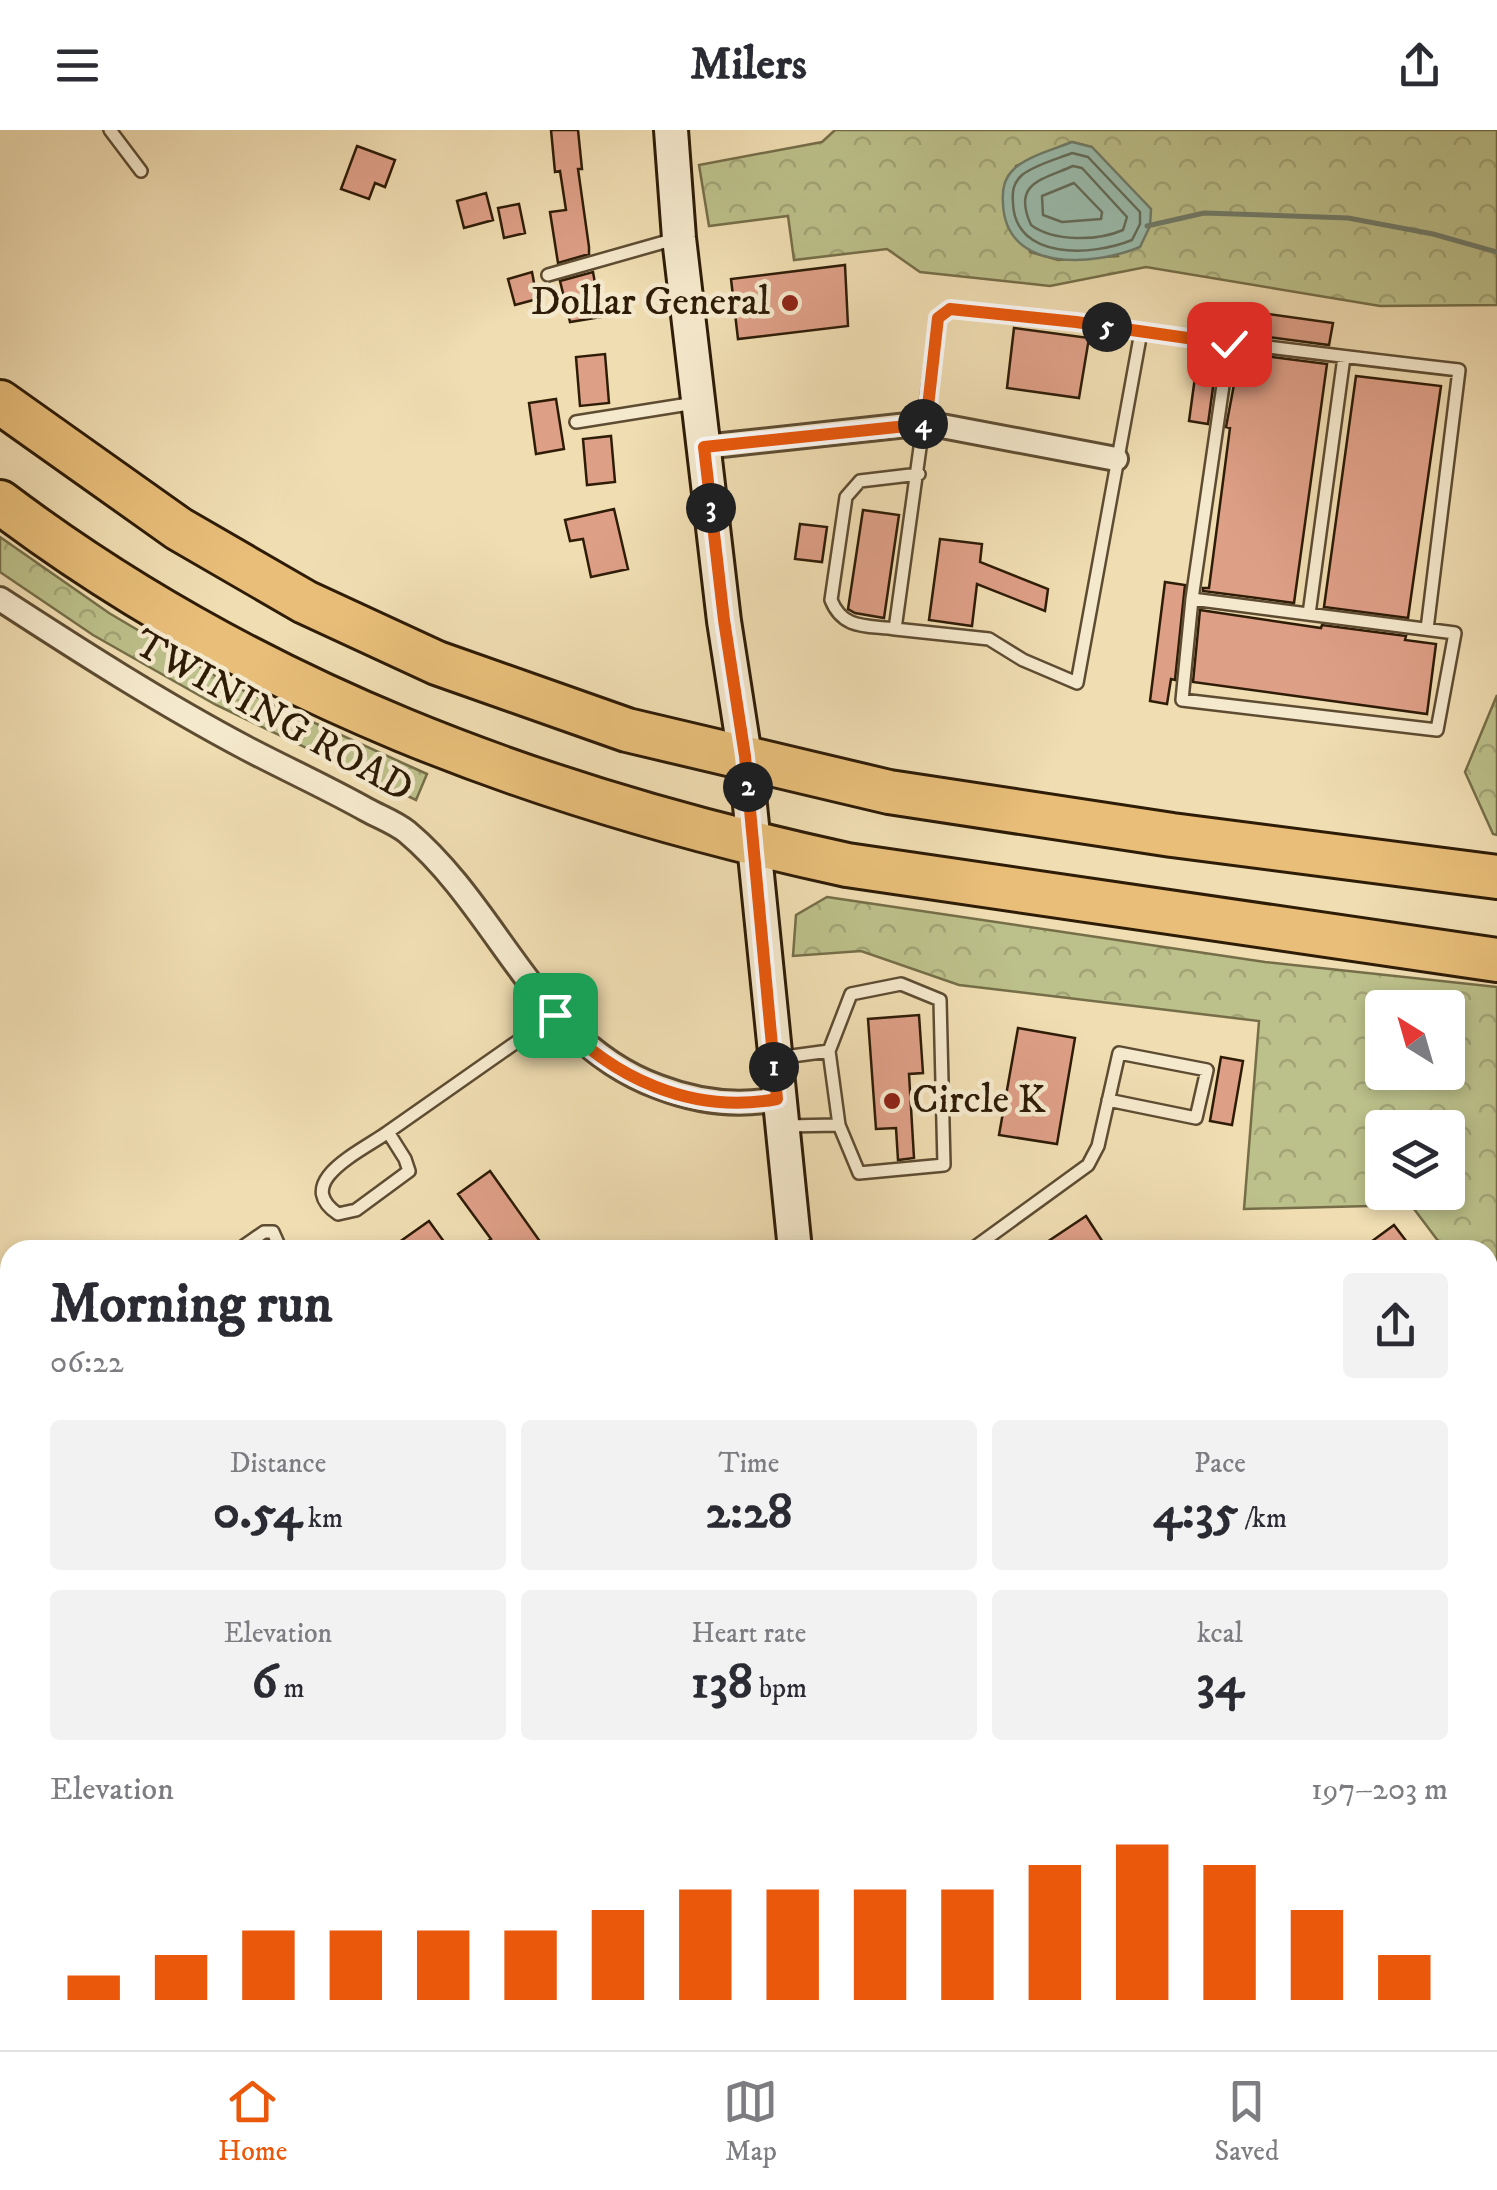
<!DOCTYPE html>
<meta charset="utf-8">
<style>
body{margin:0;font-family:"IM FELL DW Pica",serif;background:#f2f2f3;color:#2b2b33;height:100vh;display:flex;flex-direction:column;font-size:38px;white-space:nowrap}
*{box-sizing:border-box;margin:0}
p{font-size:32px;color:#7c7c81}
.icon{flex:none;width:55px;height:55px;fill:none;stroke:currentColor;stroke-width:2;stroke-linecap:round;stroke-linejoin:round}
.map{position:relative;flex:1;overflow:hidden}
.drawer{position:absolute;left:0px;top:1110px;width:1498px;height:810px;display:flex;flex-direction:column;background:#fff;border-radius:30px 30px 0 0;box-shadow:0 5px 15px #0003}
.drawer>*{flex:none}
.needle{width:65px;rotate:323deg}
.buttons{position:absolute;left:1365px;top:860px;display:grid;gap:20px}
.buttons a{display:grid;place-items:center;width:100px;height:100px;border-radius:10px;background:#fff;box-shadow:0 5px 15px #0003;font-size:50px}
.pin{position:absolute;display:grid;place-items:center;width:85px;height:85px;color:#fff;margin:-42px;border-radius:20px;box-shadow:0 5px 15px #0006}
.km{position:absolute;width:50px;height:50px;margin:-25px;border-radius:50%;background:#222;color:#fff;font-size:28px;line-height:50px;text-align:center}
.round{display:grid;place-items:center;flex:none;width:105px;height:105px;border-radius:10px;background:#f2f2f3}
.headline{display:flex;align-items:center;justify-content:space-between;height:170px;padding:0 50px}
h1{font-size:55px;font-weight:800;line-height:75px}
.figures{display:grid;grid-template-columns:repeat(3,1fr);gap:15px;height:170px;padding:10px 50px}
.figures div{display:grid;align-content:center;border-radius:10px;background:#f2f2f3;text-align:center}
.figures b{font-size:50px;font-weight:800}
.figures small{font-size:28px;font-weight:400}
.figures p{font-size:28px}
.chart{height:280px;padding:20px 50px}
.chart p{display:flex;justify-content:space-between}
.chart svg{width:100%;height:180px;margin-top:10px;stroke:#ea580c;stroke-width:6}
header{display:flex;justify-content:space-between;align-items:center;height:130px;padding:0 50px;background:#fff;font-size:45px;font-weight:800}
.tabs{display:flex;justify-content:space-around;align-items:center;height:140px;border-top:2px solid #e1e1e2;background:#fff;font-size:28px;color:#7c7c81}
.tabs a{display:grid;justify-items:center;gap:5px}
.tabs .active{color:#ea580c}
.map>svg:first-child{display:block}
.forest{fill:url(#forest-crowns);stroke:#756e48;stroke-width:2.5;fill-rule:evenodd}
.water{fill:#9abcad;stroke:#6f7c6b;stroke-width:2.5}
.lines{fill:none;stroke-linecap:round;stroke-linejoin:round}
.shore{stroke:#646c5a;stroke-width:2.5}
.stream{stroke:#6f7c6b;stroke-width:5}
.building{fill:#de9f87;stroke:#2e1c07;stroke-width:2.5}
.lane-casing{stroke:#5e4c32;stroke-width:16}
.street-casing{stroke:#5e4c32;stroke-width:28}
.secondary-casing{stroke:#2e1c07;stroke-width:38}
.highway-casing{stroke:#2e1c07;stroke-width:48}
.lane{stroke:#f5e9cd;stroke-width:11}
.street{stroke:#f5e9cd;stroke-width:22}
.secondary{stroke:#f5e9cd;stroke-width:32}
.highway{stroke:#e8be79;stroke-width:42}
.route-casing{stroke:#fff;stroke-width:20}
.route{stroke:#ea580c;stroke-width:12}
.poi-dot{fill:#8f2418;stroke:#f5e9cd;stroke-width:4}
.labels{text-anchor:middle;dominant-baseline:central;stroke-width:9;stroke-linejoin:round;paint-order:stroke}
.poi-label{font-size:40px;fill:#2e1c07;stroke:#f5e9cd;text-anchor:end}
.street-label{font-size:40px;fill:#2e1c07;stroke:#f5e9cd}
</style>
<header><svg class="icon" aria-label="menu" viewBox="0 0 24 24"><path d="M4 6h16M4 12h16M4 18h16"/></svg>Milers<svg class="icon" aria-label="share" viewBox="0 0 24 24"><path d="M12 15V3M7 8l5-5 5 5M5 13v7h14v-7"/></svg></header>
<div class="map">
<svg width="1497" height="1920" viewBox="0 0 1497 1920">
<defs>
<pattern id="forest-crowns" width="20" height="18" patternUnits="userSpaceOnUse" patternTransform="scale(2.5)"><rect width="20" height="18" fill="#bcc08a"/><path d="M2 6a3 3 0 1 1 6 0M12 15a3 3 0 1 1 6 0" fill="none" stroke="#a2a476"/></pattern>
</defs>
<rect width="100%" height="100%" fill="#f0ddb2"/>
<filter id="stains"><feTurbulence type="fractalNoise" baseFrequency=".002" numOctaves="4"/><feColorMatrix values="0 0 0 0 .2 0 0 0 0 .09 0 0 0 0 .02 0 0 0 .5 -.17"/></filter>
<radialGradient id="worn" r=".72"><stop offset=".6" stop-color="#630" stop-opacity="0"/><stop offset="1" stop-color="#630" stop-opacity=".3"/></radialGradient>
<!-- forest -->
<path class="forest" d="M835 0H1497V175L1380 176 1146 137 1050 156 920 142 887 119 794 130 788 86 709 96 699 35 822 12ZM1072 12 1092 17 1118 126 1058 130 1030 122 1016 36Z
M0 407 109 483 229 554 427 644 416 670 216 575 93 505 0 442Z
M1497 565V705L1493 704 1465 642Z
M827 767 1265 832 1497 857V1183L1488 1175V1120H1445L1411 1075 1244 1079 1259 891 959 855 861 821 793 826 796 785ZM1382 878H1448V942H1382ZM1382 998H1448V1062H1382Z"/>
<!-- water -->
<path class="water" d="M1072 12 1092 17 1151 79 1150 96 1140 117C1094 136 1005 143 1003 73 1002 59 1004 48 1015 38 1028 26 1055 19 1072 12Z"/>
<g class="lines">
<!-- shore -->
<path class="shore" d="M1072 23 1088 27 1140 82V94L1132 110C1093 126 1015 131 1013 73 1012 62 1013 53 1022 45 1034 35 1057 29 1072 23Z
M1073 36 1082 38 1127 87 1123 100C1098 111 1054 112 1031 95 1012 53 1041 50 1073 36Z
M1074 53 1102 82 1101 89 1062 92 1043 85 1042 66Z"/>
<!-- stream -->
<path class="stream" d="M1147 96 1204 83 1348 88 1433 104 1497 122"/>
</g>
<!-- building -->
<path class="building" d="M551 0H578L582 39H578L589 117V124L558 133 550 82 566 80 560 41 555 42Z
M357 16 395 30 385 57 375 53 369 69 341 59Z
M486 63 493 90 464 98 457 71Z
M519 74 525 103 504 108 498 78Z
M845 135 848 196 738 209 731 149Z
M532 142 537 169 515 175 508 149Z
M593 142 601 187 570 192 560 151Z
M1212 176 1333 193 1329 215 1208 199Z
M1014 198 1089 208 1079 268 1007 258Z
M1240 223 1327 234 1294 473 1203 461V458H1209L1230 298 1226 297Z
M605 224 609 273 580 276 576 227Z
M1196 240 1215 243 1208 294 1189 291Z
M1356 246 1441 256 1408 488 1324 477Z
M556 269 564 319 536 324 529 273Z
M611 306 615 352 587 355 583 309Z
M614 379 628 439 591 447 583 409 570 411 565 390Z
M863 380 899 385 884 488 855 483 848 479Z
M800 394 827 397 822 432 795 429Z
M940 409 982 414 980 432 1048 459 1045 481 977 454 972 496 929 490Z
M1165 452 1185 455 1175 550 1171 549 1167 574 1150 571Z
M1200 480 1321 498 1322 495 1406 506 1405 510 1436 514 1427 584 1193 552Z
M919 885 923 943 909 944 914 1028 898 1030 896 998 876 999 868 889Z
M1018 898 1075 908 1057 1014 999 1005Z
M1221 927 1243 931 1232 995 1210 991Z
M490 1041 546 1120H476L491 1109 458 1064Z
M1086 1086 1108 1120H1035Z
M429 1091 450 1120H388Z
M1394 1095 1413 1120H1360Z
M0 1891 10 1901V1910H17L23 1920H0Z"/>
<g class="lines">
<!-- lane casing -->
<g class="lane-casing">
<path id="lane" d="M110 0 141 41
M548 145 675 109
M1141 202 1077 553 1023 530 989 509 895 499 938 187 950 179C1120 197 1289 221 1459 240L1427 499
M576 292 695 273
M1192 469 1455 503 1437 600 1182 570Z
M1192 469 1229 214
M1309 484 1344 227
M895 499C867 495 843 500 831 470L846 367 860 351 919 344
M829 921 839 995
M777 928 829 921 851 864 901 854 940 870 944 1035 859 1043 839 995 785 996
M388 1002 405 1029 409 1041 356 1080 338 1084C291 1052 362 1021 388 1002L555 885
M238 1120 264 1102H273L281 1120
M971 1120 1088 1035 1098 1016 1119 923 1207 940 1196 988 1108 970
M0 1289 10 1281
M0 1333 10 1326
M1488 1436 1497 1437
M0 1470 10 1484
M1488 1663 1497 1655
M0 1682 10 1696
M1488 1705 1497 1718
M1488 1744 1497 1737
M0 1779 10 1794
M0 1877 10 1888
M27 1910 34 1920
M901 1910 903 1920
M923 1920 950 1910
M1244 1920 1245 1910"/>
</g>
<!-- street casing -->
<g class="street-casing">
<path id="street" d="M704 317 926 293 1116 329
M0 469C80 521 161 573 246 618 286 639 328 658 367 680 380 687 396 693 407 702 500 780 537 913 659 957 698 972 736 977 777 969"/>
</g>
<!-- secondary casing -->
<g class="secondary-casing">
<path id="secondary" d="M671 0 679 108 724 491 745 626 795 1120
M0 1824 10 1817
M786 1920 787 1910"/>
</g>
<!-- highway casing -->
<g class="highway-casing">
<path id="highway" d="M0 272 179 399 305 472 437 533 627 600 889 662 1172 705 1497 747
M0 372C253 563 539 668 847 735L1497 830"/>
</g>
<!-- lane -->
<use href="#lane" class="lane"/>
<!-- street -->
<use href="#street" class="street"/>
<!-- secondary -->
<use href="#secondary" class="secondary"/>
<!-- highway -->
<use href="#highway" class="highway"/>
</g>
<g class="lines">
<!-- route casing -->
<g class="route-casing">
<path id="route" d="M555 885C610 948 693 985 777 969L745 626 724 490 704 317 926 294 938 188 950 179 1076 192 1229 214"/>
</g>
<!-- route -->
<use href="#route" class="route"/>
</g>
<!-- markers -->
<g class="poi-dot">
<circle cx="790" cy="173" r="10"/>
<circle cx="892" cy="971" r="10"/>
</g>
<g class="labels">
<!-- poi labels -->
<g class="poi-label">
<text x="770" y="173">Dollar General</text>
<text x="912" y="971" text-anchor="start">Circle K</text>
</g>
<!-- street labels -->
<g class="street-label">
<text transform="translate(273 587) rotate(29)">TWINING ROAD</text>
</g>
</g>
<rect width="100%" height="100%" filter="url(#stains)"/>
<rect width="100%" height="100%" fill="url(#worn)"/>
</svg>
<div class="buttons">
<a><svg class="needle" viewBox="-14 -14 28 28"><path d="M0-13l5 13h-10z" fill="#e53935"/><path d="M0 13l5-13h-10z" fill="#7c7c81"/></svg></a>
<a><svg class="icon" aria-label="layers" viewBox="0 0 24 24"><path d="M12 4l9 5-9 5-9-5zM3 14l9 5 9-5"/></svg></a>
</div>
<div class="pin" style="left:555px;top:885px;background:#1e9e55"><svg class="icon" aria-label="arrive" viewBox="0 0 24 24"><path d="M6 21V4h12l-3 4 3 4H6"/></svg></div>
<div class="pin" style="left:1229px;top:214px;background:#d93025"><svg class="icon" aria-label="check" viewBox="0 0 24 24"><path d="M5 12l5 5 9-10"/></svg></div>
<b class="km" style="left:774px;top:937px">1</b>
<b class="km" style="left:748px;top:657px">2</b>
<b class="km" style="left:711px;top:378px">3</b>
<b class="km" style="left:923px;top:294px">4</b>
<b class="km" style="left:1107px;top:197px">5</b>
<section class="drawer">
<div class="headline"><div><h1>Morning run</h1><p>06:22</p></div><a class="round"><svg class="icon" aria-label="share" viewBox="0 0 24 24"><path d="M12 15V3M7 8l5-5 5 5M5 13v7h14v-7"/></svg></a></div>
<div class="figures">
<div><p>Distance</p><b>0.54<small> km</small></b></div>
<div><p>Time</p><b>2:28</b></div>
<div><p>Pace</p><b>4:35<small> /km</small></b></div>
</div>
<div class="figures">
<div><p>Elevation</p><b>6<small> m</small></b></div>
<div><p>Heart rate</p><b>138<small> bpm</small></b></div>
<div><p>kcal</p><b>34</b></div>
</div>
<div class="chart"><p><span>Elevation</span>197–203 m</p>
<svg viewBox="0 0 160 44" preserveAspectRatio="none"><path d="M5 44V38M15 44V33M25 44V27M35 44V27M45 44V27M55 44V27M65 44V22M75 44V17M85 44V17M95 44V17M105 44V17M115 44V11M125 44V6M135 44V11M145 44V22M155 44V33"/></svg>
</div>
</section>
</div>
<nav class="tabs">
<a class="active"><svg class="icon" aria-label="home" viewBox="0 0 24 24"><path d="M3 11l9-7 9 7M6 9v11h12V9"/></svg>Home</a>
<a><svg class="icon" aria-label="map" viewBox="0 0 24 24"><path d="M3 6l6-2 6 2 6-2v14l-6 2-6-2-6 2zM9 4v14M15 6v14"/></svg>Map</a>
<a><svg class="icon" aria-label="saved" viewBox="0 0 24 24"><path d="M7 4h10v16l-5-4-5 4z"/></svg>Saved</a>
</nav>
